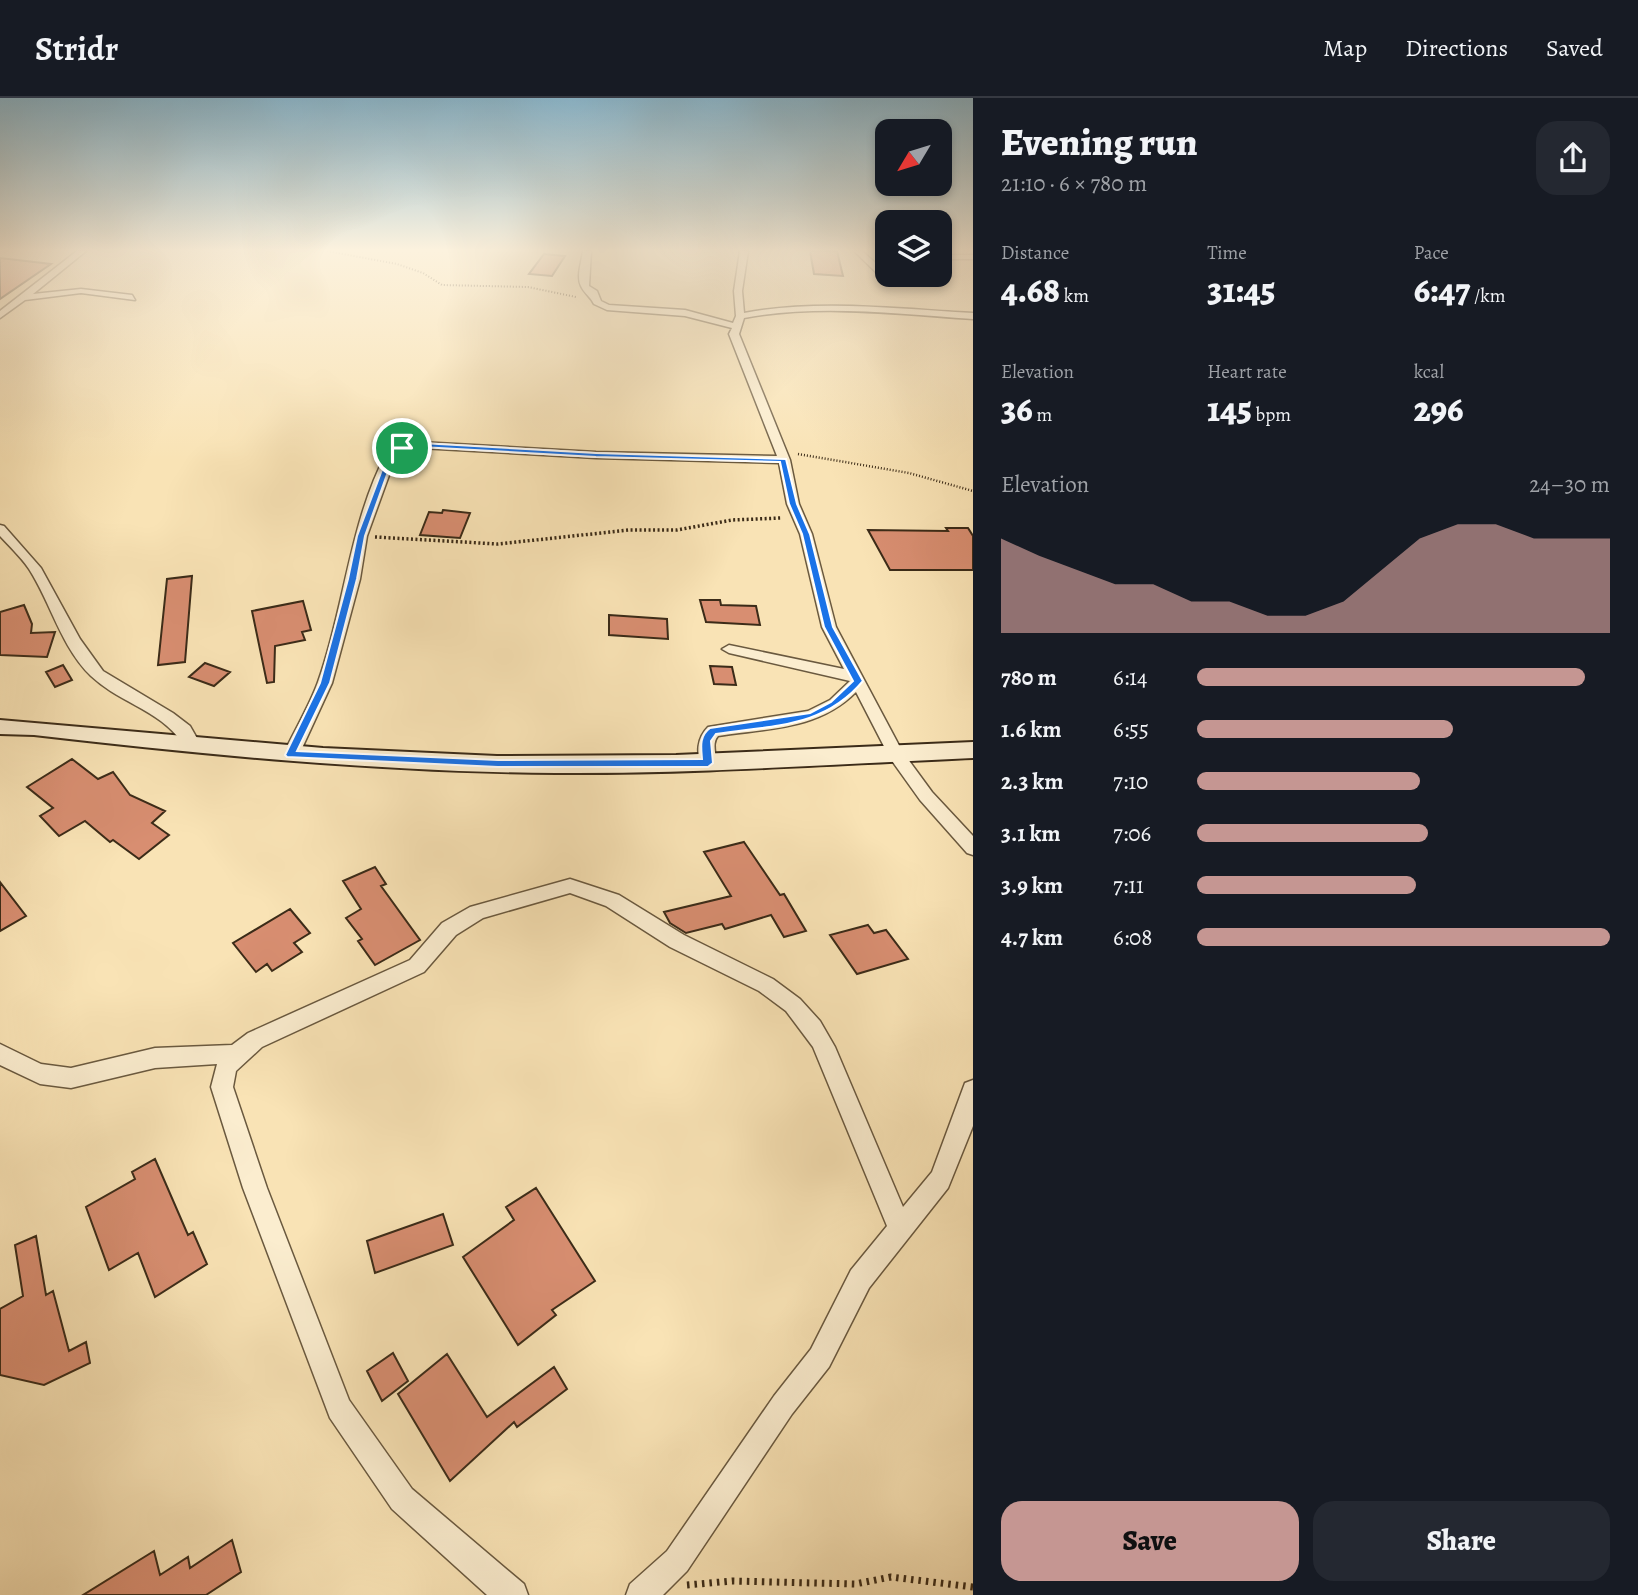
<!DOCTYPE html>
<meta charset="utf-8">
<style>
body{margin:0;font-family:Alegreya,serif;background:#242831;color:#f1f3f6;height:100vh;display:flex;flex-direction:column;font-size:26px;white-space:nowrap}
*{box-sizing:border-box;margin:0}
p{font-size:23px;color:#9ea1a6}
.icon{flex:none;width:38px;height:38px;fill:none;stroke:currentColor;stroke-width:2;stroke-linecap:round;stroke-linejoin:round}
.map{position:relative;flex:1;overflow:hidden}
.side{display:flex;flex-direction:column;background:#171b24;width:665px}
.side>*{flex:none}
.needle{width:46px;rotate:232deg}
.fabs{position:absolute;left:875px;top:21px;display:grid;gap:14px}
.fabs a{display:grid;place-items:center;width:77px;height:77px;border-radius:14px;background:#171b24;box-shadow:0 4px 10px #0003;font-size:35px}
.pin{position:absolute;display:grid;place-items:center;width:60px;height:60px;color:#fff;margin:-30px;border:4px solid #fff;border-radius:50%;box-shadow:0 2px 7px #0007}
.round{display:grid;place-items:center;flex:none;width:74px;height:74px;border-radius:21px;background:#242831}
.head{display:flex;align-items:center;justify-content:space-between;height:119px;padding:0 28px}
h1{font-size:38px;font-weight:800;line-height:52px}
.figures{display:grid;grid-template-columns:repeat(3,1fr);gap:10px;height:119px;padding:7px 28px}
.figures div{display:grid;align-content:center}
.figures b{font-size:35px;font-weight:800}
.figures small{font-size:19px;font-weight:400}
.figures p{font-size:19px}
.chart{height:196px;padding:14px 28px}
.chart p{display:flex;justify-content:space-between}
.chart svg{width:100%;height:126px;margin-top:7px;fill:#c59692;opacity:.7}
.cta{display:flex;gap:14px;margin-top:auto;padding:14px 28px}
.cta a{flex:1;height:80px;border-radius:21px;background:#c59692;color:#111;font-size:28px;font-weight:800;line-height:80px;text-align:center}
.cta a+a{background:#242831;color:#f1f3f6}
ul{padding:0 28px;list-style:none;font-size:23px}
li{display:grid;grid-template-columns:112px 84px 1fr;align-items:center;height:52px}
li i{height:18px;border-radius:9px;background:#c59692}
header{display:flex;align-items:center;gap:42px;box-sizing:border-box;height:98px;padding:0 35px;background:#171b24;border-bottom:2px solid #363941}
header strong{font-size:33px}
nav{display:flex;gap:38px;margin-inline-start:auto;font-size:24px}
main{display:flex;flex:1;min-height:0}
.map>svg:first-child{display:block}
.building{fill:#d88e71;stroke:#3b2b18;stroke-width:2}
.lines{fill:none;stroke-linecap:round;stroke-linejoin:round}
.street-casing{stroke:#6a593f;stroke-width:3}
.secondary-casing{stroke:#3b2b18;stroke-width:4}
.path-far3{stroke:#3b2b18;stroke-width:2;stroke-dasharray:1 2;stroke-linecap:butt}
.path-far2{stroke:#3b2b18;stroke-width:2.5;stroke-dasharray:1 2;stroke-linecap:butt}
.path-far1{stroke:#3b2b18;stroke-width:3.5;stroke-dasharray:2 2.5;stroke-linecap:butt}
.path{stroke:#3b2b18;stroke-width:7;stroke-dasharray:2.5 5;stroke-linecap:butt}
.street{fill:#fbedcf;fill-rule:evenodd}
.secondary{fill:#fbedcf;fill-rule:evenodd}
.route{fill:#1a73e8;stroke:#fff;stroke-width:2;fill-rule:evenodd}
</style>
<header>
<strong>Stridr</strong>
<nav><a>Map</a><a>Directions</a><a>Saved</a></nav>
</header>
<main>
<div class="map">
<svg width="973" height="1497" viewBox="0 0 973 1497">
<rect width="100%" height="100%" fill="#f9e3b5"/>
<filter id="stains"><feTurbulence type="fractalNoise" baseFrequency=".00286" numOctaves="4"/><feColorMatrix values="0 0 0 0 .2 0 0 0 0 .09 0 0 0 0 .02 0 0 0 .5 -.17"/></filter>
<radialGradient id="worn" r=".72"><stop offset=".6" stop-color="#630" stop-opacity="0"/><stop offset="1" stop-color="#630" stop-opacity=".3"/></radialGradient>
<!-- building -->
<path class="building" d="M810 153H837L843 178 814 176Z
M544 156 565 158 552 178 529 176Z
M0 160 51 166 0 201Z
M443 412 470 415 460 440 420 437 429 414 442 415Z
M946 430H968L973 438V472H890L868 432 948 433Z
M192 478 185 564 158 567 167 481Z
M700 502H720L721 507 756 508 760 527 706 524Z
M303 503 311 532 302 534 305 542 275 548 274 584 267 585 252 513Z
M24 507 32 526 31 535 55 534 47 559 0 557V514Z
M609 517 667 521 668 541 609 537Z
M205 565 230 574 214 588 189 579Z
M63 567 72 582 55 589 46 574Z
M710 568 732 569 736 587 714 586Z
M72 661 98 681 113 674 130 697 165 713 152 725 169 737 139 761 113 742 110 744 85 723 59 738 40 718 53 710 27 689Z
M744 744 780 797 784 796 806 833 784 839 771 817 725 831 722 826 686 835 670 825 664 814 731 798 704 754Z
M375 769 386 786 381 788 420 842 375 867 358 843 362 841 346 820 361 811 343 783Z
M0 784 26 818 0 833Z
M290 811 310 835 294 845 302 854 272 873 267 866 256 874 233 845Z
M868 827 874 835 886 832 908 861 857 876 830 837Z
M155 1061 188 1137 193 1134 207 1166 155 1199 138 1155 109 1172 86 1109 135 1081 132 1074Z
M536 1090 595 1183 552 1212 556 1217 518 1247 463 1159 514 1122 506 1109Z
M443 1116 453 1147 375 1175 367 1143Z
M36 1138 46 1197 53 1193 69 1253 86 1244 90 1265 44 1287 0 1277V1211L23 1198 15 1147Z
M393 1255 408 1283 382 1303 367 1273Z
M447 1256 487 1319 554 1269 567 1291 517 1329 514 1324 450 1383 398 1296Z
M232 1442 241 1474 206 1497H83L154 1453 160 1477 188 1459 190 1470Z"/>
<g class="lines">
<!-- street casing -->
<g class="street-casing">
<path id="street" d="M77 153H86L33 196 81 191 132 197 135 202 81 195 25 202 0 220V213Z
M583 153H591L589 188 597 193 601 203 609 207 685 212 733 225 736 218 734 193 740 153H748L742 193 744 215C819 201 897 211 973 215V221C897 216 819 206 744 220L739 236 790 362 799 406 812 436 836 529 902 653 932 694 973 738V757L967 755 920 702 890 660 856 594C818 632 769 630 718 638 710 647 719 659 714 669H702C696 655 697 640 708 629L808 613 830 602 850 583 729 555 722 551 729 547 844 571 822 529 800 436 787 406 779 365 596 360 420 350 396 358 367 438 360 481 332 585 297 661H285L283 657C294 633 309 609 318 584 345 509 349 425 387 354L398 348 420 344 596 354 777 358 729 236 732 230 685 218 607 212 594 206C590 198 584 195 581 188 576 179 582 162 583 153Z
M854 153H862L890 178V182H884Z
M940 157H973V161H940Z
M0 427 4 428 41 470 80 541 103 573 173 615 190 628 202 649 200 653H188C163 611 123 608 91 578 61 549 51 505 29 471 21 459 10 449 0 438Z
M570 781 619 797 684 837 773 881 800 901 820 923 835 949 903 1109 932 1074 965 985 973 982V1028L948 1090 869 1190 829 1269 792 1316 687 1473 663 1497H626L630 1486 667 1453 774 1298 811 1251 851 1172 887 1128 813 949 786 913 759 893 670 849 606 808 570 795 483 820 456 837 424 874 262 949 236 973 233 989 267 1090 349 1302 412 1391 524 1486 528 1497H487L392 1411 330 1320 243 1090 211 989 217 966 155 970 71 990 40 986 0 967V946L41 966 71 970 155 950 232 947 248 935 410 862 442 825 470 809Z"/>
</g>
<!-- secondary casing -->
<g class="secondary-casing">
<path id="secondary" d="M0 622 323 650 497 658 676 657 973 644V660C834 666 695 676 556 675 381 674 207 657 34 637L0 636Z"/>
</g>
<!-- path-far3 -->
<path class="path-far3" d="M327 153 397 166 423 175 442 187 528 189 576 199"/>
<!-- path-far2 -->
<path class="path-far2" d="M798 356 909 375 973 393"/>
<!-- path-far1 -->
<path class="path-far1" d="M375 439 498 446 629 432H677L732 422 781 420"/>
<!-- path -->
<path class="path" d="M687 1487 732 1483 855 1486 891 1479 973 1489"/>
<!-- street -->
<use href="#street" class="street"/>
<!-- secondary -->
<use href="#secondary" class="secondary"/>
</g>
<!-- sky -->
<linearGradient id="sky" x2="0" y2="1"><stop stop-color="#8ab8cf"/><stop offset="0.42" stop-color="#fcf2de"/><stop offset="1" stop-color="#fcf2de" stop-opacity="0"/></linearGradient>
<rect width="973" height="362" fill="url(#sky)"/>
<!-- route -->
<path class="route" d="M421 345 596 355 786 361 797 406 810 436 833 529 863 583C824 630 773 627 716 636L711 643 713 665 708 669H498L287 659 285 657 320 585 348 481 357 438 388 356 399 349ZM421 349 596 359 780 364 789 406 802 436 824 529 853 583 831 604 810 615 710 630C699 638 701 649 702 661L498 662 297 653 330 585 357 481 365 438 394 357Z"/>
<rect width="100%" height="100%" filter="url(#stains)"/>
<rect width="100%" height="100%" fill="url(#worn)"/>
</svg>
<div class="fabs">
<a><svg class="needle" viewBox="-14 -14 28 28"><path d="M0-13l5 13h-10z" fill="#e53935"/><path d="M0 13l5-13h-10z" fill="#9ea1a6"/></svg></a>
<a><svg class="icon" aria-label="layers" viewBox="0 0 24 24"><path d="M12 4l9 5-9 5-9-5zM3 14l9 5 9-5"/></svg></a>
</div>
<div class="pin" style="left:402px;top:350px;background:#1e9e55"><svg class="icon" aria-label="arrive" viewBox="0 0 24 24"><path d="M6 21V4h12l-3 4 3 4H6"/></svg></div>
</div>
<section class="side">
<div class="head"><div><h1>Evening run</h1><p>21:10 · 6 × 780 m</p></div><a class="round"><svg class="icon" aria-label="share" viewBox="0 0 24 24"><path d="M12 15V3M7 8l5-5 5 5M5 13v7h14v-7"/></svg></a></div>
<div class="figures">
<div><p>Distance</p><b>4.68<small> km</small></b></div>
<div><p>Time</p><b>31:45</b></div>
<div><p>Pace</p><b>6:47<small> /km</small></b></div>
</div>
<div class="figures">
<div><p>Elevation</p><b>36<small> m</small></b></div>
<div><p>Heart rate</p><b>145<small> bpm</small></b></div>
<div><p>kcal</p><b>296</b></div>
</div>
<div class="chart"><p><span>Elevation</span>24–30 m</p>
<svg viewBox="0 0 160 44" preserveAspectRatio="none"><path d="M0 44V11L10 17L20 22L30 27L40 27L50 33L60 33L70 38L80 38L90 33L100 22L110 11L120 6L130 6L140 11L150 11L160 11V44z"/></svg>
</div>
<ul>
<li><b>780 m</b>6:14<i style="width:94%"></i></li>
<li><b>1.6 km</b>6:55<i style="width:62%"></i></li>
<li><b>2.3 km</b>7:10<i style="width:54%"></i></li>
<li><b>3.1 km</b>7:06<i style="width:56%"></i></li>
<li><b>3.9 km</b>7:11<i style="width:53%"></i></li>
<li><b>4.7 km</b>6:08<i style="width:100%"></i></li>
</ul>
<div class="cta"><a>Save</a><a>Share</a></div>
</section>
</main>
